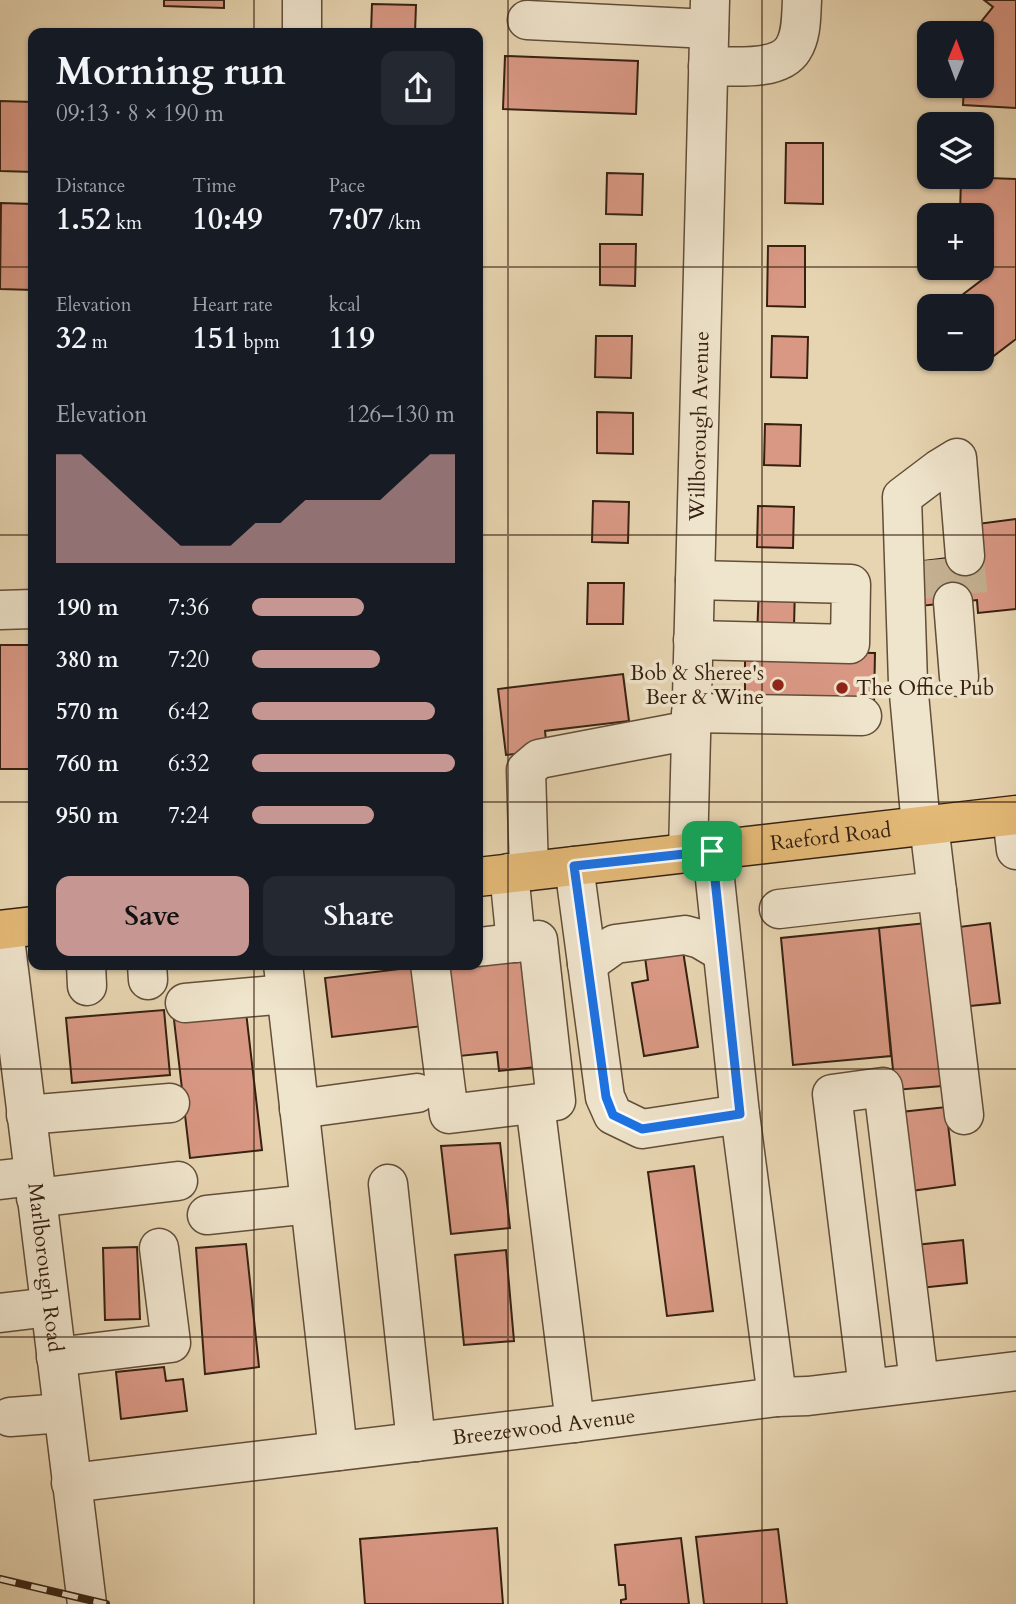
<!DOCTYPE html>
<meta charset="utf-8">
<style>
body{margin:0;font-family:Cardo,serif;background:#242831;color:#f1f3f6;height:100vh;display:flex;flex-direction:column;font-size:26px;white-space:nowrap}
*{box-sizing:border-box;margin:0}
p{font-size:23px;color:#9ea1a6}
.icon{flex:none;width:38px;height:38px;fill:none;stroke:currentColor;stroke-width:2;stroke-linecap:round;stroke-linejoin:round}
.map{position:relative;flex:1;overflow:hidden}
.details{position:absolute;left:28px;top:28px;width:455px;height:942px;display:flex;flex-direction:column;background:#171b24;border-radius:14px;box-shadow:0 2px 5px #0004}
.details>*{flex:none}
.needle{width:46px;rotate:1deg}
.tools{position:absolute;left:917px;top:21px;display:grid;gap:14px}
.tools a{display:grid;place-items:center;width:77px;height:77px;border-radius:14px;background:#171b24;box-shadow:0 2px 5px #0004;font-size:35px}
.pin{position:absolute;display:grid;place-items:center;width:60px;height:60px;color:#fff;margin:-30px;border-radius:14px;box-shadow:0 4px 10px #0006}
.round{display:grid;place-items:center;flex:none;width:74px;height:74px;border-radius:14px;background:#242831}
.head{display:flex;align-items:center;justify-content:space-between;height:119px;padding:0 28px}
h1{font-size:38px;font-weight:600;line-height:52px}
.figures{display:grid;grid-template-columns:repeat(3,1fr);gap:10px;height:119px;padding:7px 28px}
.figures div{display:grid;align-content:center}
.figures b{font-size:30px;font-weight:600}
.figures small{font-size:19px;font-weight:400}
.figures p{font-size:19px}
.chart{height:196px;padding:14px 28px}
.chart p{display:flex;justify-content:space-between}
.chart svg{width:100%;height:126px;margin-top:7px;fill:#c59692;opacity:.7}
.primary-button{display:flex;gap:14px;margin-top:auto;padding:14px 28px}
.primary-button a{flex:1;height:80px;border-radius:14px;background:#c59692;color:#111;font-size:28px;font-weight:600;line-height:80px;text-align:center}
.primary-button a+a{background:#242831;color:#f1f3f6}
ul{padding:0 28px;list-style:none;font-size:23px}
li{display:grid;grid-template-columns:112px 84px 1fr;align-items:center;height:52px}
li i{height:18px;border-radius:9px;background:#c59692}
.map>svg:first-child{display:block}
.building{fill:#d99884;stroke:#362111;stroke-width:2}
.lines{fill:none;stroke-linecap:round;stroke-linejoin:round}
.minor-tunnel{stroke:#c4b191;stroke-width:38;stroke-dasharray:38 19;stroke-linecap:butt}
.minor-casing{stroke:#624e39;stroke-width:41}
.major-casing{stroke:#362111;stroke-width:41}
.minor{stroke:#efe4cc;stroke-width:38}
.major{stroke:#e4ba78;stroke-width:38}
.rail-casing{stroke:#362111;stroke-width:8}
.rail{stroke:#efe4cc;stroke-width:5;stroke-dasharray:16;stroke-linecap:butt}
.route-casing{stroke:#fff;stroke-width:14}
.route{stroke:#1a73e8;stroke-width:9}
.grid{fill:none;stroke:#362111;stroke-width:2;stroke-opacity:0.55}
.poi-dot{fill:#8f2418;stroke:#efe4cc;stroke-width:2.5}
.labels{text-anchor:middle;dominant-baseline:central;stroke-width:7;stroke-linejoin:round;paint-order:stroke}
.street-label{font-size:21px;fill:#362111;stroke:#efe4cc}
.poi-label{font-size:21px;fill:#362111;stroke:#efe4cc;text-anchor:end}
</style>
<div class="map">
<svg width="1016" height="1604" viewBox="0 0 1016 1604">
<rect width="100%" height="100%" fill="#e7d5b1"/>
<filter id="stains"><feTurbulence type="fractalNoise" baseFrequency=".00286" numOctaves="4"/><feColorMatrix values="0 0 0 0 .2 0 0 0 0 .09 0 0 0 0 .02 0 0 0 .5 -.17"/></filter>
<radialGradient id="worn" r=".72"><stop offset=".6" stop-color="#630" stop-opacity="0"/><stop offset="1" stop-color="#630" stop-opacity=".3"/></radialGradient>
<!-- building -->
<path class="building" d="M164 0H224V8L164 6Z
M984 0H1016V108L963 105 964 86H982V33H972L993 7Z
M372 4 416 5 415 33H371Z
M505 56 638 61 636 114 503 109Z
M0 101 33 102V172L0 171Z
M786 143H823V204L785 203Z
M607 173 643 174 642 215 606 214Z
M961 177 1016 179V339L991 358 982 346V306H951L949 305 983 279 974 268H982V215H960Z
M1 203 33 204V290L0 289Z
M600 244H636L635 286 600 285Z
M768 246H805V307L767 306Z
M596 336H632L631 378 595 377Z
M772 336 808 337 807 378 771 377Z
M597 412 633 413V454L597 453Z
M765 424 801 425 800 466 764 465Z
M593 501 629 502 628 543 592 542Z
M758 506 794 507 793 548 757 547Z
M1016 519V609L978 613 977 600 920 606 914 562 981 554 977 524Z
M588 583H624L623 624H587Z
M759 585 795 586 794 627 757 637Z
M0 645H33V769H0Z
M745 651 875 653 874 704 745 702Z
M623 674 629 721 545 731 547 750 506 755 498 689Z
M926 923 942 1086 895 1090 879 928Z
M990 923 1000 1003 960 1007 951 928Z
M879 928 891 1056 793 1065 781 938Z
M683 951 698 1047 644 1056 632 983 648 980 645 957Z
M534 958 546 1066 499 1071 497 1052 450 1057 440 968Z
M416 967 423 1026 332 1037 325 978Z
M164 1010 170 1075 72 1083 66 1018Z
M246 1012 262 1150 190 1158 174 1020Z
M946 1107 955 1185 911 1191 901 1112Z
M500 1143 510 1228 451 1234 441 1146Z
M694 1166 713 1311 667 1316 648 1172Z
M963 1240 967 1283 920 1288 915 1245Z
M246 1244 259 1367 205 1374 196 1248Z
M137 1247 140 1319 105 1320 103 1248Z
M506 1250 514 1341 464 1345 455 1255Z
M164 1367 166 1381 183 1379 187 1411 121 1419 116 1372Z
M497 1528 503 1604H365L360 1539Z
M778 1529 787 1604H704L696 1537Z
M681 1538 689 1604H621V1600L626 1599 625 1585H619L615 1545Z"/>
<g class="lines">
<!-- minor-tunnel -->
<path class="minor-tunnel" d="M965 556 969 600
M930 560 934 605"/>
<!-- minor casing -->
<g class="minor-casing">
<g id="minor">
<path d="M302 0V33"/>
<path d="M527 20 709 29"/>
<path d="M708 66C731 66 779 72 793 49 802 35 801 16 802 0"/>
<path d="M953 602 959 677"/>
<path d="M0 610 33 609"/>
<path d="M693 640 850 644 851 584 695 580"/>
<path d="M691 713 862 716"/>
<path d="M1012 816 1016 850"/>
<path d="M929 825 964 1115"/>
<path d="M921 826 908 683 902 497 939 469 957 458 965 556"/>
<path d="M712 851 740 1114 777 1397"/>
<path id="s1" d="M688 853 710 0"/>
<path d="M574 866 605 1097 613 1115 642 1129 740 1114"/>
<path d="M529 871 526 770 539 759 691 730"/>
<path d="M509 873 516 943"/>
<path d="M779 909 937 891"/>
<path id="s2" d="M4 930 87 1604"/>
<path d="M86 964 87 986"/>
<path d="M147 964 148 980"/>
<path d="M283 964 338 1451"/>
<path d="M430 964 449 1114 556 1101 538 940 478 947"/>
<path d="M587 964 615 944 685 935 700 939 722 952"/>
<path d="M185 1003 286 994"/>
<path d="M535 1104 575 1423"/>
<path d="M299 1109 417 1093"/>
<path d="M26 1115 170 1103"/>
<path d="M0 1180 34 1176"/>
<path d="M388 1184 416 1442"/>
<path d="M36 1198 178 1181"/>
<path d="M207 1215 310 1204"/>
<path d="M0 1313 50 1307"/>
<path d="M56 1357 171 1343 159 1248"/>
<path d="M868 1388 832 1094 883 1087 919 1382"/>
<path d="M10 1417 63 1413"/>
<path id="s3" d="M71 1483 575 1423 777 1397 808 1396 1016 1371"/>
</g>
</g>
<!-- major casing -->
<g class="major-casing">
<g id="major">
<path id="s4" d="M478 877 1016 815"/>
<path d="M0 930 33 926"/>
</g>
</g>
<!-- minor -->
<use href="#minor" class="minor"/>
<!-- major -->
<use href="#major" class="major"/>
<!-- rail casing -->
<g class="rail-casing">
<path id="rail" d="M0 1579 106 1604"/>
</g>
<!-- rail -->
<use href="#rail" class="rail"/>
</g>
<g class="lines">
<!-- route casing -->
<g class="route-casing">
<path id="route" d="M712 851 740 1114 642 1129 613 1115 606 1097 574 866Z"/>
</g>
<!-- route -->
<use href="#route" class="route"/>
</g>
<!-- grid -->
<path class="grid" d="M254 0V33M508 0V1604M762 0V1604M0 267H33M478 267H929M982 267H1016M0 535H33M478 535H1016M0 802H33M478 802H1016M254 964V1604M0 1069H1016M0 1337H1016"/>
<!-- markers -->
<g class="poi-dot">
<circle cx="778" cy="685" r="7"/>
<circle cx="842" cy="688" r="7"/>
</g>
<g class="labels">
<!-- street labels -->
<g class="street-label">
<text stroke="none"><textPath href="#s1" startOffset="427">Willborough Avenue</textPath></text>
<text stroke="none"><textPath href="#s4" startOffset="355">Raeford Road</textPath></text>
<text stroke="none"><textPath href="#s2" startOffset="340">Marlborough Road</textPath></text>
<text stroke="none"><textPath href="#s3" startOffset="476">Breezewood Avenue</textPath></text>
</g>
<!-- poi labels -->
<g class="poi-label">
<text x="764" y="673">Bob &amp; Sheree's<tspan x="764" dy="24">Beer &amp; Wine</tspan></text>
<text x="856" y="688" text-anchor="start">The Office Pub</text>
</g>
</g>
<rect width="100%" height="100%" filter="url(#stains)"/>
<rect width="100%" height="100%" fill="url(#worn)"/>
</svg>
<div class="tools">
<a><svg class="needle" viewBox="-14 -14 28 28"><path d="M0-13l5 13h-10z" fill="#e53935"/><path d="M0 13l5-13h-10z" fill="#9ea1a6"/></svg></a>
<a><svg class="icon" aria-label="layers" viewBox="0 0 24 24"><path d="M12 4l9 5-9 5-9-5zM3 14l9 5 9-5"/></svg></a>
<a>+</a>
<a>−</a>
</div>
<div class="pin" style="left:712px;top:851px;background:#1e9e55"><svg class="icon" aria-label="arrive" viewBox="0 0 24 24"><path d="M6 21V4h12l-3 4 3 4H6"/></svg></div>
<section class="details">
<div class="head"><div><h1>Morning run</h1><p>09:13 · 8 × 190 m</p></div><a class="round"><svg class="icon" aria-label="share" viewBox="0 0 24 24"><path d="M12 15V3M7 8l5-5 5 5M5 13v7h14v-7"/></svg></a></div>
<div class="figures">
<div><p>Distance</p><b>1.52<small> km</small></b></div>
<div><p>Time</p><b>10:49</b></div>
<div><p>Pace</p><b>7:07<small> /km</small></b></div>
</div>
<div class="figures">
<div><p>Elevation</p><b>32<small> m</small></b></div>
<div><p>Heart rate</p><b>151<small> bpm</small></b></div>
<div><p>kcal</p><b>119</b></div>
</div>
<div class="chart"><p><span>Elevation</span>126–130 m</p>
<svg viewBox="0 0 160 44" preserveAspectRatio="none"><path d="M0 44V6L10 6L20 14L30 22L40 30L50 38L60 38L70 38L80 30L90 30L100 22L110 22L120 22L130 22L140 14L150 6L160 6V44z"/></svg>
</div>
<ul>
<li><b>190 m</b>7:36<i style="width:55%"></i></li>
<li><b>380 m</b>7:20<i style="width:63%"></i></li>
<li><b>570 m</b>6:42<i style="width:90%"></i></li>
<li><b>760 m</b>6:32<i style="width:100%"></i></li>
<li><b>950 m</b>7:24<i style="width:60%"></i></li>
</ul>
<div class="primary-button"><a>Save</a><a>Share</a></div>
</section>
</div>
